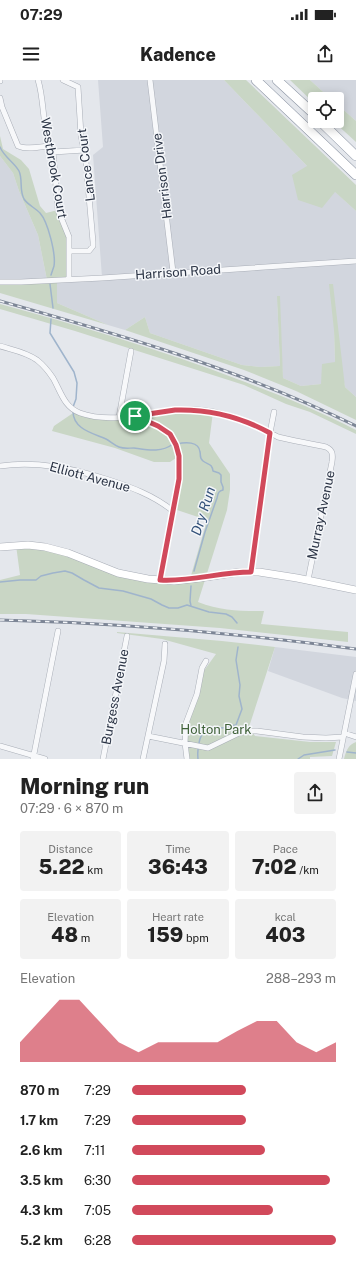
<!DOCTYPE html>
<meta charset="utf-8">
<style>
body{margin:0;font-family:"Public Sans",sans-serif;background:#f2f2f2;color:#222;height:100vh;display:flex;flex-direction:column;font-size:15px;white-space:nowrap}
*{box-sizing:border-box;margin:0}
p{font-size:13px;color:#767676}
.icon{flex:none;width:22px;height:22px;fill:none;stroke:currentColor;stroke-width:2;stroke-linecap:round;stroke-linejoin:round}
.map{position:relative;height:679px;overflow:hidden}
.details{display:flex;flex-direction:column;background:#fff;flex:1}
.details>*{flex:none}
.tools{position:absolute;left:308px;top:12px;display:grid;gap:8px}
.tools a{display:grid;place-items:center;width:36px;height:36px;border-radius:4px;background:#fff;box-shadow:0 2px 10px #0003;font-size:20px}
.pin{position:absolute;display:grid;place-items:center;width:34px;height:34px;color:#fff;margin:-17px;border:2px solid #fff;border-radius:50%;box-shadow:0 1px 4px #0007}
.round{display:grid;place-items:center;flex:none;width:42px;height:42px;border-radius:4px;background:#f2f2f2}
.head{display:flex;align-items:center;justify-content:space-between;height:68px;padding:0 20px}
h1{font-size:22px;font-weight:800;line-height:30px}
.metrics{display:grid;grid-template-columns:repeat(3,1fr);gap:6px;height:68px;padding:4px 20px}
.metrics div{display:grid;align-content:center;border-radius:4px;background:#f2f2f2;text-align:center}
.metrics b{font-size:20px;font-weight:800}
.metrics small{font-size:11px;font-weight:400}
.metrics p{font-size:11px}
.chart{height:112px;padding:8px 20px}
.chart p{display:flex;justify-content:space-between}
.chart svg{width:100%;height:72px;margin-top:4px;fill:#d1495b;opacity:.7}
ul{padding:0 20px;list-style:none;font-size:13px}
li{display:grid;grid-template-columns:64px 48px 1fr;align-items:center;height:30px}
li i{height:10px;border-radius:5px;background:#d1495b}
.status{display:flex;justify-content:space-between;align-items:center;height:28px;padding:0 20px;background:#fff;direction:ltr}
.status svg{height:11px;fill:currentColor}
header{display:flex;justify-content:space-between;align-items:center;height:52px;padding:0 20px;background:#fff;font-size:18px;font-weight:800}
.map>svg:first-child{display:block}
.built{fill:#d2d6de}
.green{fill:#c9d6c5}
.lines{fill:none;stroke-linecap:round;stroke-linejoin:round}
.stream{stroke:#9fb4cc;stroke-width:1.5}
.street-casing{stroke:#a9aeb7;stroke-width:6}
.secondary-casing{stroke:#a9aeb7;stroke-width:8}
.highway-casing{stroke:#8b94a3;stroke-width:10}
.street{stroke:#f7f8fa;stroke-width:5}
.secondary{stroke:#fff;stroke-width:7}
.highway{stroke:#fff;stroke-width:9}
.rail-casing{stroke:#7d8696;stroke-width:3}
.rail{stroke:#f4f6f9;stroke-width:1.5;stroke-dasharray:4.5;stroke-linecap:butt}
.route-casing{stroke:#fff;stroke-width:8}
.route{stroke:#d1495b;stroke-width:5}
.labels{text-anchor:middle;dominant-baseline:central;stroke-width:3;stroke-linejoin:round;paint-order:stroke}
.street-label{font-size:13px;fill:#2b3445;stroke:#f4f6f9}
.park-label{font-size:13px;fill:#3f6138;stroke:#f4f6f9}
.water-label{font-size:14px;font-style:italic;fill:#34527a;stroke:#f4f6f9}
</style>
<div class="status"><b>07:29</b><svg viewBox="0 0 49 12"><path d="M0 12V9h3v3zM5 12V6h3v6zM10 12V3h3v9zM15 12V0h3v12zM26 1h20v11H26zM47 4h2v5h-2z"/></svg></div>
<header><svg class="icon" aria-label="menu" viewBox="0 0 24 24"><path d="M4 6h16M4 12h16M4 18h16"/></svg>Kadence<svg class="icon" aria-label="share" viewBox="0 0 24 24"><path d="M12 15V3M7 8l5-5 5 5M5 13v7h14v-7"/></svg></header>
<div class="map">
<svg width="356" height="679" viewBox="0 0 356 679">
<rect width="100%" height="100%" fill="#e4e7ec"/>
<!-- built -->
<path class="built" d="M98 0H224L307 86 356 131V317L345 307 334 250 335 283 321 304 301 306 283 298 277 216 280 286 260 287 242 285 150 253 145 237 125 250 108 245 57 223V200L102 197 93 75 103 67Z
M310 0H356V41L337 24V19H331Z
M0 76 13 93 19 111 38 155 47 200 0 202Z
M275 567 356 577V621L342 618 268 591Z"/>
<!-- green -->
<path class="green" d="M224 0H246L356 105V131L335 112 322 128 298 120 292 95 307 86Z
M290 0H310L331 19H315V24Z
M337 24 356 41V62L333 41H337Z
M0 56 3 69 21 80 29 89 40 126 46 133 58 130 68 154 69 199 57 200V223L108 245 0 213V202L47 200 38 155 19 111 13 93 0 76Z
M329 204H333L345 307 356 317V340L296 311 244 290 125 250 145 237 150 253 242 285 260 287 280 286 277 216H280L283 298 301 306 321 304 322 284 335 282 334 250Z
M0 224C80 246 159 269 237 299 277 314 318 330 356 350V354L310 332 286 324 244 305 75 251 0 229Z
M175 330 213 332 209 363 230 394V410L227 430 198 522C221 531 240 531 264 531L261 544 348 552V562L220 548 26 534H0V500L20 495 16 465H37L118 493 190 499 207 440 174 429 179 376 170 382H154L115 368 52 351 54 346 76 331 93 336H135L152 343 150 334Z
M117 552 222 561 275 567 249 647 255 656 310 662H336L332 676 310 677V679H189L186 653 188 638 203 592 216 574 162 559 117 553Z
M356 662V679H344C346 671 348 665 356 662Z"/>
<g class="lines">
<!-- stream -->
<path class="stream" d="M0 67C4 77 14 82 19 91 23 99 19 110 24 119 27 124 35 128 40 133 48 142 56 174 54 186 53 189 52 192 51 195
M50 204 53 228
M51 239 50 253 74 292 77 303 76 319 73 327
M73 331C73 349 92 353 106 359 110 361 114 365 119 367 124 369 129 368 134 368 148 370 161 373 173 364
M177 364C185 362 199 361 200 372 201 375 199 378 203 381 208 385 212 383 213 391L219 393 221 395V402L223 407V410C218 411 218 414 217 418L205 452 194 491
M0 502 20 500H36L41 496 53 493 65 491 72 493 84 500 99 508 123 511 151 519 162 525 169 528H178L187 525 209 532 226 534 232 537 237 543
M191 506 190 521 191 526
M347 672 356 673
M198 679C197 668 199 648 213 647 215 647 217 648 220 648 225 648 230 646 236 645L242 629 239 616 240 605 236 580 238 567
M298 679 304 675 335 670"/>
<!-- street casing -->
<g class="street-casing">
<path id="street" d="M38 0C45 21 42 56 53 72L58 130 69 157V199
M63 0 78 7 81 55 86 82 93 162V166L89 171H69
M150 0 173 192
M0 1V0
M0 18 2 27 18 66C27 70 39 67 49 66
M53 72 85 70
M0 202H21L102 198 356 181
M0 266C13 270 26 272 37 280 42 284 49 292 53 298 61 312 64 327 80 333 120 347 161 325 201 330 221 332 241 339 259 347 266 350 272 354 278 357 293 361 310 363 326 367 333 370 333 375 332 382L308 500
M119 337 131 271
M136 337 158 346 170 354 174 361 179 376V399L160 500
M0 386C37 381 71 388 106 399 131 407 153 415 173 431
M251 492 270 353 274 332
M344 653 356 657
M148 656 208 668 239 653 248 651H257L303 657 326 658 343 657
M0 666 45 679
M33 679 58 551
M103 679 127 556
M143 679 164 581 165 564
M187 679 185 663 186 643 197 614 202 588 206 581
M339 679 356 594"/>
</g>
<!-- secondary casing -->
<g class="secondary-casing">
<path id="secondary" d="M0 467 28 465 45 467 68 473 118 493 148 499 174 501 200 498 240 492H259L297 498 356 510"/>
</g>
<!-- highway casing -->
<g class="highway-casing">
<path id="highway" d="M256 0 356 95
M277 0 315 35
M320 41 356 76"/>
</g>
<!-- street -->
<use href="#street" class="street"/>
<!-- secondary -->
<use href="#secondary" class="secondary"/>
<!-- highway -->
<use href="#highway" class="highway"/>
<!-- rail casing -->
<g class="rail-casing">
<path id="rail" d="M0 221C121 255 242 290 356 346
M0 540C119 543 238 553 356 569"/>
</g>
<!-- rail -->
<use href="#rail" class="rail"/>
</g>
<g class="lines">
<!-- route casing -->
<g class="route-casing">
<path id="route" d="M175 330C208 329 241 337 270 353L251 492C220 492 191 502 160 500L179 399V376L176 365 170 354 158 346 135 336Z"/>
</g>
<!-- route -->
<use href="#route" class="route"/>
</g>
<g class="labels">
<!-- street labels -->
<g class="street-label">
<text transform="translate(86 85) rotate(-97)">Lance Court</text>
<text transform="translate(54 88) rotate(80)">Westbrook Court</text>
<text transform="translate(162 96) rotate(-97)">Harrison Drive</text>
<text transform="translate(178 192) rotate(-4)">Harrison Road</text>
<text transform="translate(90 397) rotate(15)">Elliott Avenue</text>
<text transform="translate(321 435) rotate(-78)">Murray Avenue</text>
<text transform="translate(115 617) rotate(-79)">Burgess Avenue</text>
</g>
<!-- park labels -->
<g class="park-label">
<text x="216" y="649">Holton Park</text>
</g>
<!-- water labels -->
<g class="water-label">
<text transform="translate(203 431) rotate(-72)">Dry Run</text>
</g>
</g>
</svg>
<div class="tools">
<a><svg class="icon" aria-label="locate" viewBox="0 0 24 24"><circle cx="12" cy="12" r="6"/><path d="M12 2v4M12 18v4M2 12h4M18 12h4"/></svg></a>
</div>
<div class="pin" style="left:135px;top:336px;background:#1e9e55"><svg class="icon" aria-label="arrive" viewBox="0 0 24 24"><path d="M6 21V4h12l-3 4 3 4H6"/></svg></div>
</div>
<section class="details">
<div class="head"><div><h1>Morning run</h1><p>07:29 · 6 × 870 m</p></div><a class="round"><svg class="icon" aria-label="share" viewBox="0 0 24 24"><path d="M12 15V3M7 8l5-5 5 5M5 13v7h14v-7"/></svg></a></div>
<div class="metrics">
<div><p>Distance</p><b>5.22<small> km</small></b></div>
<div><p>Time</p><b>36:43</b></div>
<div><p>Pace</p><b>7:02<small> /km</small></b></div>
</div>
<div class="metrics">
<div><p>Elevation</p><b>48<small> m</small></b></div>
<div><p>Heart rate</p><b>159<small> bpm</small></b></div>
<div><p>kcal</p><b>403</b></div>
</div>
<div class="chart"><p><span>Elevation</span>288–293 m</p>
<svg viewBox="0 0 160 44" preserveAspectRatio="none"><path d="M0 44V32L10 19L20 6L30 6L40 19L50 32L60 38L70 32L80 32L90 32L100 32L110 25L120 19L130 19L140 32L150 38L160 32V44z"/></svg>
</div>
<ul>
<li><b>870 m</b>7:29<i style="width:56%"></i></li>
<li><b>1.7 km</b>7:29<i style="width:56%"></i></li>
<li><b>2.6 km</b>7:11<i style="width:65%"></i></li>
<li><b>3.5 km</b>6:30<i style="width:97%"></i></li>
<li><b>4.3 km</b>7:05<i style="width:69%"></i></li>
<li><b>5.2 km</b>6:28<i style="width:100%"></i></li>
</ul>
</section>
